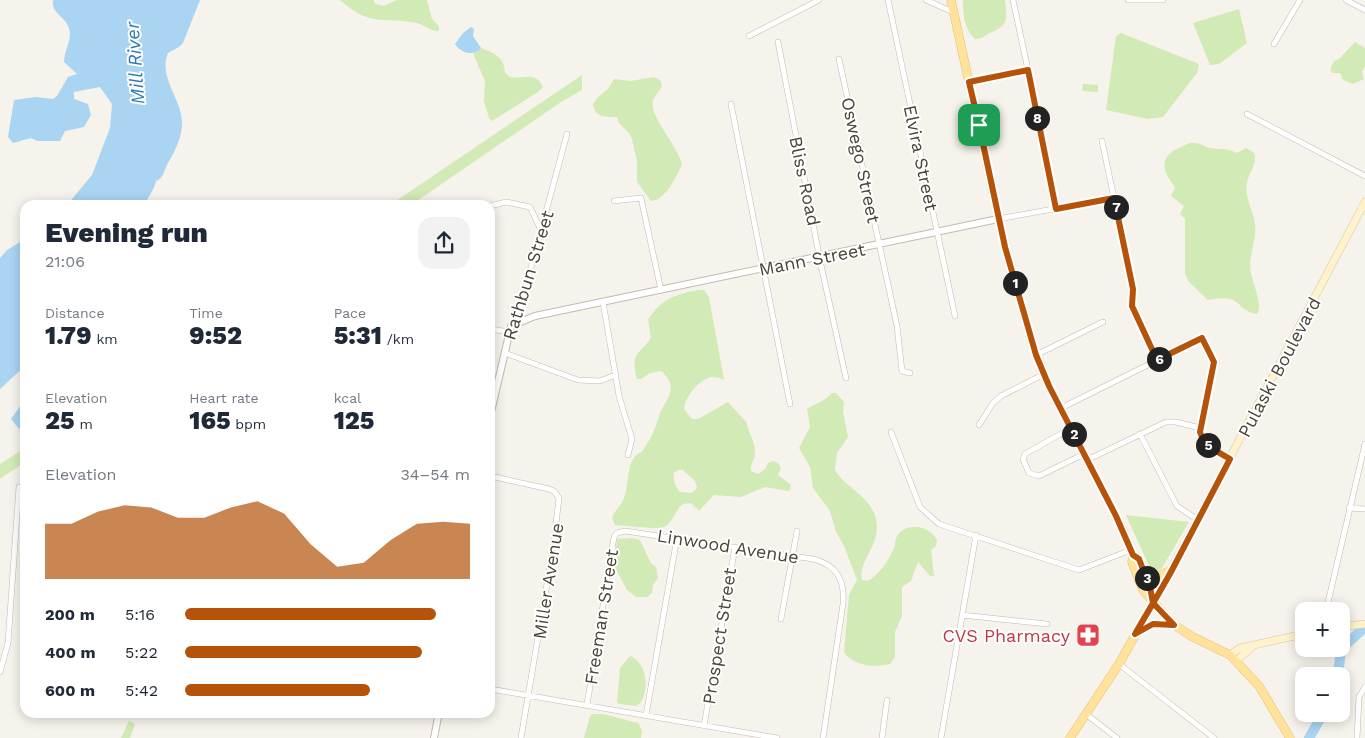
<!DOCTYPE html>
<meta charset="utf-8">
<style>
body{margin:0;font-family:"Work Sans",sans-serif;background:#f2f2f3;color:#1f2937;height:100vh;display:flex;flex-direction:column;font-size:19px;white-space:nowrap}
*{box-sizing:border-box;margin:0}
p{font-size:16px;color:#747a83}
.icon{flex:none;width:28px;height:28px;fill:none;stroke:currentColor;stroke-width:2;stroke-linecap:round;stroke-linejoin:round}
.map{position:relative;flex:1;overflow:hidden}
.details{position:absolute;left:20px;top:200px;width:475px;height:518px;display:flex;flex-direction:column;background:#fff;border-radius:15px;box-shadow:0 2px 12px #0003}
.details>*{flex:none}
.tools{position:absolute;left:1295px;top:602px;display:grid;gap:10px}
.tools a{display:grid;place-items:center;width:55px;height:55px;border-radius:10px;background:#fff;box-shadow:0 2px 12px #0003;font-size:25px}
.pin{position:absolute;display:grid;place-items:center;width:42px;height:42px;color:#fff;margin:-21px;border-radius:10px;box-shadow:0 2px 8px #0006}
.km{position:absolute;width:25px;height:25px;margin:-12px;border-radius:50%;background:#222;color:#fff;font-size:14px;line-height:25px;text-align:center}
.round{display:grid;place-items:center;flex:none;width:52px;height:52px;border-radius:15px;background:#f2f2f3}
.summary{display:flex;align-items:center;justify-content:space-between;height:85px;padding:0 25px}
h1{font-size:28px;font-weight:800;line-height:38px}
.figures{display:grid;grid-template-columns:repeat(3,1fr);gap:8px;height:85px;padding:5px 25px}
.figures div{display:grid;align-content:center}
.figures b{font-size:25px;font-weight:800}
.figures small{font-size:14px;font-weight:400}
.figures p{font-size:14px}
.chart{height:140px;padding:10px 25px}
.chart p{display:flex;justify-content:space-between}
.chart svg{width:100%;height:90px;margin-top:5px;fill:#b45309;opacity:.7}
ul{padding:0 25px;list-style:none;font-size:16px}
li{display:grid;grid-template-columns:80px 60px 1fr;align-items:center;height:38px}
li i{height:12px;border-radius:6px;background:#b45309}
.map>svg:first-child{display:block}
.green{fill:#d2eab5;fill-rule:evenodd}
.water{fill:#a9d4f2}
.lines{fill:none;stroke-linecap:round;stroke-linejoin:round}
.river{stroke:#a9d4f2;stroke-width:10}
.minor-casing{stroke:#c2bbae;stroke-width:6}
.tertiary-casing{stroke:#c2bbae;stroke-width:8}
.secondary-casing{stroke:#d6c79b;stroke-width:8}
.primary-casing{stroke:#e6c16a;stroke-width:9}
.minor{stroke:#fff;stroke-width:5}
.tertiary{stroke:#fff;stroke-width:6}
.secondary{stroke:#fff3cd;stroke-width:7}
.primary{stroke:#ffe39c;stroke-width:8}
.route-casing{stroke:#fff;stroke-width:10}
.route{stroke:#b45309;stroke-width:6}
.labels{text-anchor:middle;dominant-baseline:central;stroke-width:4;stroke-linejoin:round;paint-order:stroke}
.street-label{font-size:18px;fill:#4b4439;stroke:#fff}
.health-label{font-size:18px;fill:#be3a42;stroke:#fff;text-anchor:end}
.water-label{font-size:19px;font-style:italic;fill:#2e7ab2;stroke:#fff}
</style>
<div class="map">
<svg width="1365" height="738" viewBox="0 0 1365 738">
<rect width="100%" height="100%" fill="#f6f3ec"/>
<!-- green -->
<path class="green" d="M340 0H374V3L383 6 397 0H427L432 19 439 26V31C431 32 425 25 417 23 382 16 371 28 340 0Z
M963 0H1005C1007 19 1009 25 990 33 984 36 982 39 975 39 964 29 963 14 963 0Z
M1239 9 1247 43 1219 64 1210 65 1193 23Z
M1121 33 1199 64 1197 73 1163 117 1148 119 1106 110 1116 36Z
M1355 42 1365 48V66L1362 72 1364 79 1353 84 1343 80 1340 73H1333L1330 70 1334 61 1339 59Z
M481 48C495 54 504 56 505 73L510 77C523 80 535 70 543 87L538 92 492 121 489 118 484 101 485 81 474 56V52Z
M582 75V90L561 102 411 205H390Z
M654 77 660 80 662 86C660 91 655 95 653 100 648 116 680 148 682 165 675 178 666 200 651 201L637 182V162L632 139 628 132 619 123 617 117C605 117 595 118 593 104L597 98 608 89 614 79 631 81Z
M1083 84 1098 85V92L1082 91Z
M1190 143C1199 142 1202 146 1210 148 1222 150 1225 147 1237 153L1246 148 1254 153C1258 164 1249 172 1247 182 1244 198 1253 209 1255 224 1257 237 1250 252 1250 266 1250 280 1264 303 1257 314 1233 310 1245 293 1208 300L1189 282 1185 274V219L1180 214 1184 206 1171 196 1175 188C1172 182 1166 176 1165 170 1161 153 1179 148 1190 143Z
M698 290H704L709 297 724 380C721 379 716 376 712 377 699 379 685 397 684 409L692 419H698L728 402 747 423C748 433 755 441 755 451 756 458 750 464 751 471L758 474 765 469 768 463 773 461 778 463 781 468 778 475 790 484 791 489 788 491 765 487 741 497 714 495 699 511 691 503 683 504C676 509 674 520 666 526 659 531 626 525 615 525L612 518C614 511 621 506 624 498 630 484 625 457 642 452 650 440 655 430 659 416 665 399 681 388 661 371L650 373 641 379H637C630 353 639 355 651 338L648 320C661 299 674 295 698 290ZM678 470H683L695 481 697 488 692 493 680 492C675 486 673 481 674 473Z
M832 393H836L844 402 843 412 848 437 837 453 835 470C845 487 866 494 874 513 886 542 857 559 862 580L867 581C879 576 889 559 894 548 895 544 895 540 897 536 908 521 929 526 937 540L936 546 931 550 934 576H930L918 562 911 581 902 587V616L895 632V657L890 664C875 668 853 666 844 652L849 595 857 580 844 546 836 532 830 511 813 488 810 467 799 448 810 427 807 409C817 402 823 403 832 393Z
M25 448V462L0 479V464Z
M1126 515 1189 522 1162 568 1155 571 1150 568Z
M632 538 640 540 651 563 656 567 658 578 653 585 652 593 647 597H636L627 590 614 566 617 539Z
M630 656C649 663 650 696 637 706L619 704 617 702 620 668Z
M593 714H603L638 723 642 730 641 738H584L590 716Z
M129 721 135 724 130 738H121Z"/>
<!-- water -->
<path class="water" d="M53 0H200L183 43 179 47 168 53C158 78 182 99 182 123 182 137 175 151 168 163 164 170 164 178 156 181 154 191 148 196 145 205H67L92 175 110 128 112 104 100 87 74 92V99L88 104 91 115 84 127 65 131 60 141H37L31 138 13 143 8 137 14 100 36 97 53 99 57 96 68 77 77 74 64 62C64 49 74 39 68 26 64 16 51 13 53 0Z
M471 27 474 29 473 36 481 48C473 57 461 53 455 44L463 33Z
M25 239V366L0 389V258L7 250Z
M25 399V426L19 429 11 419Z"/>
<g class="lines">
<!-- river -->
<path class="river" d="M1338 676 1341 649 1365 627
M1309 738 1323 714"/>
<!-- minor casing -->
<g class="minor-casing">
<path id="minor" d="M888 0 955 316
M926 0 953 12
M1128 0H1163
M1346 0 1365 10
M749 36 819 0
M778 42 821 265 846 378
M1274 44 1300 0
M839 59 897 326 902 371 910 373
M1028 70 1056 209
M969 82 1028 70 1013 0
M731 104 790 404
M1247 114 1365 176
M1102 141 1132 284V306L1157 360
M614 201 641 198 661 290
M490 206 506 202 530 207 541 230
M998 219 1114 198
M603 302 619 396 632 439 628 455
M511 326 520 308 567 134
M490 329 509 332
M505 353 578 380 600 381 615 375
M1036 355 1103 322
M1061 408 1202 338 1213 362 1200 428C1200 445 1218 451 1230 459
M979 425 993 403 1001 396 1044 374
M1071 428 1025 454 1023 459 1029 473 1039 476 1084 454
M891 432 920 507 939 524 1079 570 1131 550
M1140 434 1177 506 1198 520
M1087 460 1166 422H1176L1200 428
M490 476 549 489 554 491 559 498 553 548 521 738
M1349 508 1365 509
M1326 611 1365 444
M962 615 1047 624
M781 619 797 531
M1119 664 1214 738
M0 672 8 643 19 487
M490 689 777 738
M587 705 614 537 617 533 625 531 813 559C837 565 845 580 843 604L823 738
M646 715 677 538
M1087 715 1117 738
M704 726 735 547
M882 738 887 700
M941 738 976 535
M1357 738 1359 697 1365 687"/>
</g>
<!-- tertiary casing -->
<g class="tertiary-casing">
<path id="tertiary" d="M490 416 511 326 535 316 998 219
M434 738 439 712"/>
</g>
<!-- secondary casing -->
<g class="secondary-casing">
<path id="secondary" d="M1153 603 1365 202
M1341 627 1365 624
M1230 655 1240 648 1304 634
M1236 661 1252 647"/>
</g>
<!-- primary casing -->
<g class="primary-casing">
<path id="primary" d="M951 0 1005 247 1032 343 1049 386 1122 528 1133 555 1132 562 1143 590 1174 625 1193 637 1230 655 1259 686 1290 738
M1133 555C1146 564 1150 586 1153 601
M1144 570 1158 576 1171 570
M1137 633 1153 624 1174 625
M1070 738 1119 664 1153 603"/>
</g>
<!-- minor -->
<use href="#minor" class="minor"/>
<!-- tertiary -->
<use href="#tertiary" class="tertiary"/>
<!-- secondary -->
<use href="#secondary" class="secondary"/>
<!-- primary -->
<use href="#primary" class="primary"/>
</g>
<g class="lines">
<!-- route casing -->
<g class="route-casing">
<path id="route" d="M979 125 1005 247 1036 355 1049 386 1116 516 1133 555 1139 559 1150 587 1153 603 1174 625 1153 624 1135 634C1147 613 1160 592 1172 570L1230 459C1218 452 1204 446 1200 432L1214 362 1202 338 1157 360 1132 306 1133 289 1114 198 1056 209 1028 70 969 82 979 125"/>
</g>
<!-- route -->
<use href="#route" class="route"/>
</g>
<!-- icons -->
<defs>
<g id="pharmacy-square" transform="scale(1.25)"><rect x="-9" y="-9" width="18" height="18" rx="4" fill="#e0444e" stroke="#fff"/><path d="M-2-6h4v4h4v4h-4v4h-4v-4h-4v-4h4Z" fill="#fff"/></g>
</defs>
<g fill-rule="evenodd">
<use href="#pharmacy-square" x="1088" y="635"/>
</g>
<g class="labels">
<!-- street labels -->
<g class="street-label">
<text transform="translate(921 158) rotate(78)">Elvira Street</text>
<text transform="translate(861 160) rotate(78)">Oswego Street</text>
<text transform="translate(805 181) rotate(78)">Bliss Road</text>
<text transform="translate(812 259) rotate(-11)">Mann Street</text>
<text transform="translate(528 275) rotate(-73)">Rathbun Street</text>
<text transform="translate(1279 367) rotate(-62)">Pulaski Boulevard</text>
<text transform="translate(728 546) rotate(9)">Linwood Avenue</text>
<text transform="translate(548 581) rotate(-81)">Miller Avenue</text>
<text transform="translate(601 617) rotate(-81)">Freeman Street</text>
<text transform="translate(719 636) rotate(-81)">Prospect Street</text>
</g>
<!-- health labels -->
<g class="health-label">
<text x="1070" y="635">CVS Pharmacy</text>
</g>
<!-- water labels -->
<g class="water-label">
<text transform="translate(135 63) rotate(-94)">Mill River</text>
</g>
</g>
</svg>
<div class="tools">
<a>+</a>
<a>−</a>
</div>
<div class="pin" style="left:979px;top:125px;background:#1e9e55"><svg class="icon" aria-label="arrive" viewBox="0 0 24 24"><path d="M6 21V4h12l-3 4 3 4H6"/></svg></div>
<b class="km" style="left:1015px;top:283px">1</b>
<b class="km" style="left:1074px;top:434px">2</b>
<b class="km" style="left:1147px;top:578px">3</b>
<b class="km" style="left:1208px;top:445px">5</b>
<b class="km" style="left:1159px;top:359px">6</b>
<b class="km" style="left:1116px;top:207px">7</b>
<b class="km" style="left:1037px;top:118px">8</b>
<section class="details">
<div class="summary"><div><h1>Evening run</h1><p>21:06</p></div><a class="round"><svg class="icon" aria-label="share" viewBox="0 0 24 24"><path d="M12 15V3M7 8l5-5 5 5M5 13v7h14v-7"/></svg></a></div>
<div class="figures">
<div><p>Distance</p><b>1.79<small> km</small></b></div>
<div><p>Time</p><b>9:52</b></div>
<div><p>Pace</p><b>5:31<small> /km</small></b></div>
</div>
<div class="figures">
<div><p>Elevation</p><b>25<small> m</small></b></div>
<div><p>Heart rate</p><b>165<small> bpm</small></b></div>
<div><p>kcal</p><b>125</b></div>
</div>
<div class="chart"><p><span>Elevation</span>34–54 m</p>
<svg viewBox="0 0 160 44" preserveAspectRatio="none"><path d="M0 44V17L10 17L20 11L30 8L40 9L50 14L60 14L70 9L80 6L90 12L100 27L110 38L120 36L130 25L140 17L150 16L160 17V44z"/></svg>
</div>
<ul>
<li><b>200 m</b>5:16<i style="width:88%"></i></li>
<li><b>400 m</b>5:22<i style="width:83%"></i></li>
<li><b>600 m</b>5:42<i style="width:65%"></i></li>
</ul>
</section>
</div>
